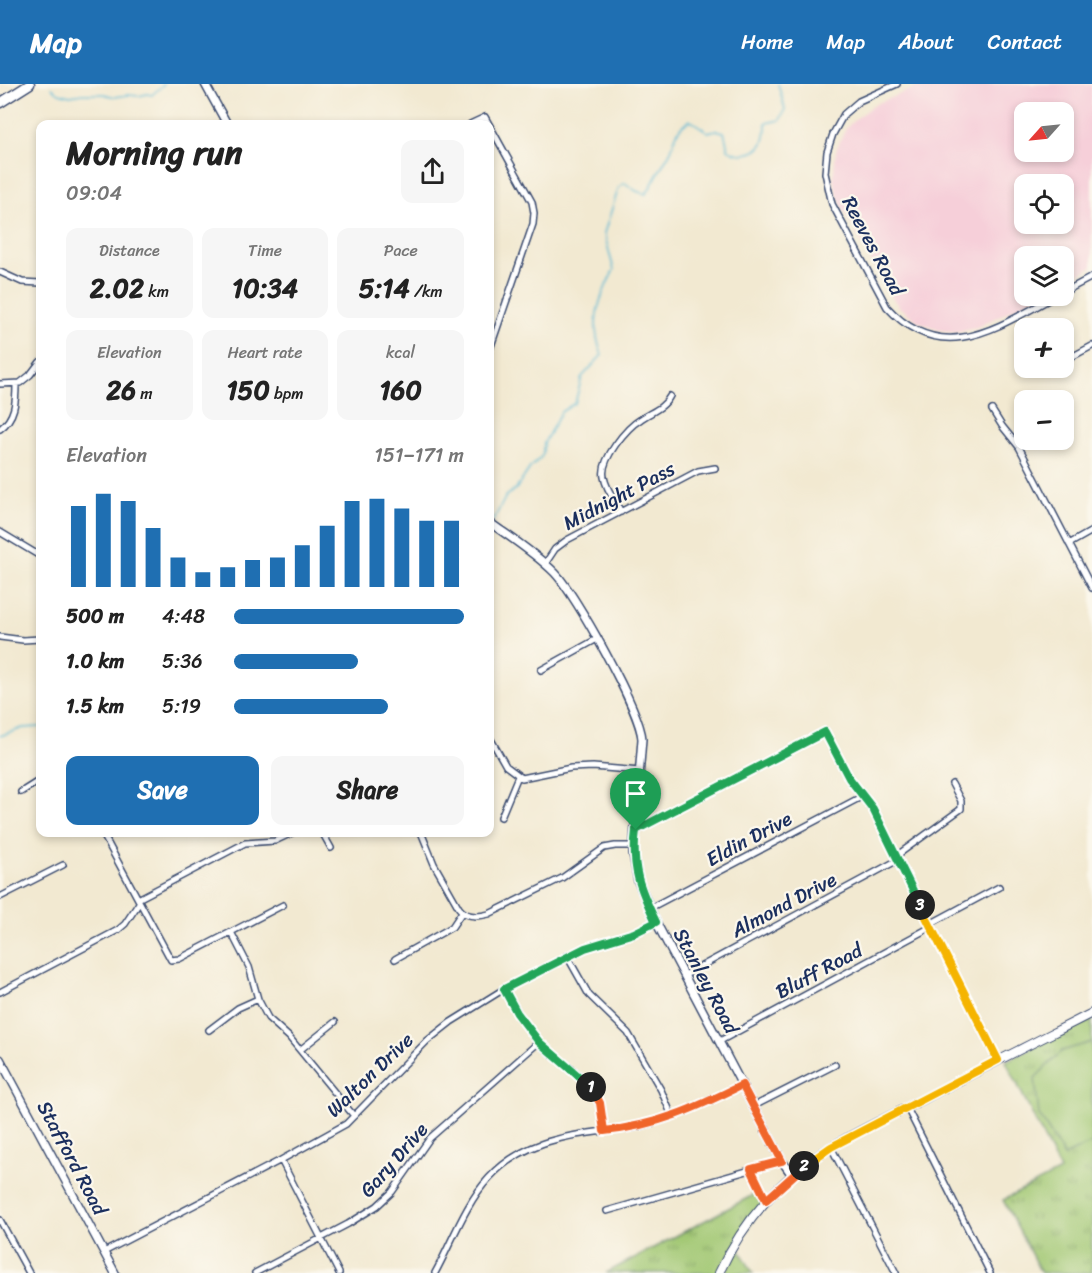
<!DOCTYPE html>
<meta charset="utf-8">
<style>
body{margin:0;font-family:Sriracha,sans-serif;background:#f6f6f6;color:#222;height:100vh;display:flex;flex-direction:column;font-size:22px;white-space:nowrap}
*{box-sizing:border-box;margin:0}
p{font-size:20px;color:#767676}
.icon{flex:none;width:33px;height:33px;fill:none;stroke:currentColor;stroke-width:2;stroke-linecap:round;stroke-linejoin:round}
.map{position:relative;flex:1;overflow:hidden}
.sheet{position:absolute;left:36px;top:36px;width:458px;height:717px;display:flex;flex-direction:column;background:#fff;border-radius:12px;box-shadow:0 3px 9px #0003}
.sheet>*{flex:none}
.needle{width:39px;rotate:243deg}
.controls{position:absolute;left:1014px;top:18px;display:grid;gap:12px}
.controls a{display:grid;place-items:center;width:60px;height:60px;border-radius:12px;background:#fff;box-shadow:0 3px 9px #0003;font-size:30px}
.pin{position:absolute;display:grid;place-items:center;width:51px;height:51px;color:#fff;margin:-62px -26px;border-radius:50% 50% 50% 0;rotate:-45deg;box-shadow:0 0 6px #0007}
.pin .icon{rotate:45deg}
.km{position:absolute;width:30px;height:30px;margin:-15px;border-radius:50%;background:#222;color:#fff;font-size:16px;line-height:30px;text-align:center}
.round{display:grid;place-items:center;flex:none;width:63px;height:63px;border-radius:12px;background:#f6f6f6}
.head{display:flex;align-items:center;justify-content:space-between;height:102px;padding:0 30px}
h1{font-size:33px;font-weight:700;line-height:45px}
.stats{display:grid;grid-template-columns:repeat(3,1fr);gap:9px;height:102px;padding:6px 30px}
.stats div{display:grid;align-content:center;border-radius:12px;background:#f6f6f6;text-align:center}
.stats b{font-size:26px;font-weight:700}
.stats small{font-size:16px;font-weight:400}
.stats p{font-size:16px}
.chart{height:168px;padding:12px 30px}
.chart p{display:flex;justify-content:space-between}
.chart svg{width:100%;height:108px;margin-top:6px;stroke:#1f6fb2;stroke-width:6}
.action{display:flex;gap:12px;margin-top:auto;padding:12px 30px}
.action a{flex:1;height:69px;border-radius:12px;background:#1f6fb2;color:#fff;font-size:24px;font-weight:700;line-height:69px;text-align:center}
.action a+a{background:#f6f6f6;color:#222}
ul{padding:0 30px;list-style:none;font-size:20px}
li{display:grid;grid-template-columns:96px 72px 1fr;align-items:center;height:45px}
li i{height:15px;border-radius:8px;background:#1f6fb2}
header{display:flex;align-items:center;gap:36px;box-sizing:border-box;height:84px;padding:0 30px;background:#1f6fb2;color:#fff}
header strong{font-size:28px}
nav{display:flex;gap:33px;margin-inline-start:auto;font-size:21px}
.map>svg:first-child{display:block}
.built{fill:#f6cfd9;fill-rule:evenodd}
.grass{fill:url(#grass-tufts);stroke:#5e7c68;stroke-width:1.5}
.garden{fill:#a2c873;stroke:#5e7c68;stroke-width:1.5}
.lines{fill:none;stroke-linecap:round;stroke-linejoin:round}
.stream{stroke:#56b7d4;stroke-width:1.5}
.minor-casing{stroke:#3b4b6f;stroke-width:8}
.tertiary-casing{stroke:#3b4b6f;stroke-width:10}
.secondary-casing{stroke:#3b4b6f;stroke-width:10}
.primary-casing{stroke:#3b4b6f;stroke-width:11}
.minor{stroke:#fff;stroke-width:5}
.tertiary{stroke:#fff;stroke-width:7}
.secondary{stroke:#fff;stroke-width:8}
.primary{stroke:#fff;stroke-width:8}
.split-1-casing{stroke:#fff;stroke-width:12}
.split-2-casing{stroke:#fff;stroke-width:12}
.split-3-casing{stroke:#fff;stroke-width:12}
.split-4-casing{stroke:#fff;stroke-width:12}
.split-1{stroke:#22a559;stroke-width:8}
.split-2{stroke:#f0652b;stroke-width:8}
.split-3{stroke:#f5b400;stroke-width:8}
.split-4{stroke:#22a559;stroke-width:8}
.labels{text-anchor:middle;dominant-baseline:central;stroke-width:4.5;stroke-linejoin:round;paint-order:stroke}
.street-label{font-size:20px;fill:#1b2f5e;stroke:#fbf7ec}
</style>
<header>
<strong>Map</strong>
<nav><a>Home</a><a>Map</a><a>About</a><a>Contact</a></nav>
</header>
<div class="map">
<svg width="1092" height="1189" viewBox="0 0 1092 1189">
<defs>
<pattern id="grass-tufts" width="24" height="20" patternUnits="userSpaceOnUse" patternTransform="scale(1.5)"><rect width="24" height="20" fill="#a2c873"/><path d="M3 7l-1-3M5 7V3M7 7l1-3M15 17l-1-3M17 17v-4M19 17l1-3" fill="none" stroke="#83a362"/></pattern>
</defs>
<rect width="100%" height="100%" fill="#fbf7ec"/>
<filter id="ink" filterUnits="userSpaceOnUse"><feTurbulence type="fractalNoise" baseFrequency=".0167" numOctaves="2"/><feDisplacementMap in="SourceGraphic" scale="12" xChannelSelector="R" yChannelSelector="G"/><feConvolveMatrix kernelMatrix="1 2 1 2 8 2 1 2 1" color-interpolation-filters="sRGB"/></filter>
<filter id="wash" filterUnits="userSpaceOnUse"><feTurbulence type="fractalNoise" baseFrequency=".008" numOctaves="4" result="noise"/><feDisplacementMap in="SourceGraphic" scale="24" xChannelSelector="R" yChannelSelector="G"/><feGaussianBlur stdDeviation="1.35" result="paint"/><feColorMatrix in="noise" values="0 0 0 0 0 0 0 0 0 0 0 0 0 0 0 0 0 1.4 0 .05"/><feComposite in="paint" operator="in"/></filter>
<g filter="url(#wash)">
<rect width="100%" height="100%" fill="#f2e9d1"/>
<!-- built -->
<path class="built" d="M925 0H1092V183L1064 198V172H1024V212H1038L980 242 968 246 954 248 940 246 919 238 899 223 888 208 840 119 833 96 836 66 846 44 853 37 873 21ZM1024 28H1064V68H1024ZM1024 100H1064V140H1024Z"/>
<!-- grass -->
<path class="grass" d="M1092 934V1189H1041L1003 1116 1060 1087 1006 977Z
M757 1109 766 1116 719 1189H606Z
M738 1163 753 1189H725Z"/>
<!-- garden -->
<path class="garden" d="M1092 958V1059L1064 1072 1039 1031 1035 994 1062 967Z"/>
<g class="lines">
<!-- stream -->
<path class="stream" d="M52 4 59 9 70 12 83 10H104L115 13 128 11 139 12 147 10 152 11 164 0
M493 437 506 412 516 405 530 384 542 372 544 359 561 328 575 319 582 293 602 271C589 239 599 214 614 186L604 149 619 103 625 99 636 107 646 110C655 97 660 84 668 72 678 56 670 49 690 36L708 48 716 46 724 48 728 65C739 73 756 71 763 59 766 53 766 46 766 39L780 36 785 25 778 0
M0 652 23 644 40 643"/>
</g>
</g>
<g filter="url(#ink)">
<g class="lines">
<!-- minor casing -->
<g class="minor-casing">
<path id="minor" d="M897 0 859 17 844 30 833 50 827 68 825 89 832 120 887 223C942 284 999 242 1056 212
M470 40 485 33 532 118 534 129 533 140 489 268
M0 188 22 198 40 199
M1064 208 1092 193
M1064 277 1092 262
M0 300 20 299 30 291 40 278
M992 326 1002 342 1019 363 1092 504
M0 345C15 334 16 318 16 300
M621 428C615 417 606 405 604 393 600 376 626 344 641 335 651 328 664 324 670 312
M0 448 40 472
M1069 460 1092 447
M545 480 555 465 567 456 698 387 715 384
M0 553 23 556 40 555
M541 586 597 555
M489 652 506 682 522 694 571 684 593 683 640 687
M21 708 40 696
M501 733 518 692
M636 746 825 648 849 695 873 725 998 977
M100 748 105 754 171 876 179 875 283 821
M322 748 331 764
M421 748 434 780 459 824C466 834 478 833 489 830L562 794 604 764 615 762H634
M896 772 961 725V717L952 700
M0 813 63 781
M138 815 245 759 275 757 294 748
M650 824 863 712
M930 840 999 803
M231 848 249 883 258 915 268 934 289 953 354 1032
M567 872 589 911 628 949 661 1006 672 1032
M395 875 452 843 462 828
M685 891 898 776
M504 905C515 924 525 943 540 960 559 979 590 992 599 1019 602 1027 603 1037 604 1046
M0 908 118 846 125 840 139 819
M209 946 238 924 258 915
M720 957 931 843
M300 966 335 938
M754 1022 835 981
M907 1024 990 1189
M831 1063 896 1189
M281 1076 339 1189
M751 1085 766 1116
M607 1127 782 1077
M0 1136 29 1189
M104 1168 281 1076 346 1040 427 957 451 938 504 905 585 864 634 849 656 838
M255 1189 348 1140 377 1122 392 1108 430 1054 539 958
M435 1189C452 1158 465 1120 489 1094 520 1060 561 1052 604 1047 615 1045 626 1045 636 1043 673 1035 708 1018 742 1001"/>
</g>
<!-- tertiary casing -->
<g class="tertiary-casing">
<path id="tertiary" d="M205 0 227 40
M489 438C511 454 535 469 555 489 576 511 640 626 642 655L633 769 638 797 656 838 742 1001 782 1077 792 1091
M0 975 115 1189"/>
</g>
<!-- secondary casing -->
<g class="secondary-casing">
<path id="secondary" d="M719 1189C743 1137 783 1091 833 1062 863 1044 895 1030 926 1014 981 985 1037 957 1092 929"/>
</g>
<!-- primary casing -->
<g class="primary-casing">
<path id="primary" d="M0 19 30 0"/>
</g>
<!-- minor -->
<use href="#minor" class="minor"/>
<!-- tertiary -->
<use href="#tertiary" class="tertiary"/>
<!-- secondary -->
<use href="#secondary" class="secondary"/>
<!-- primary -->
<use href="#primary" class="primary"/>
</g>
</g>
<g class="lines" filter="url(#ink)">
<!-- split-1 casing -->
<g class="split-1-casing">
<path id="split-1" d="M591 1003 539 958 517 929 504 905 585 864 634 849 656 838C640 805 631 784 636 746"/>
</g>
<!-- split-2 casing -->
<g class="split-2-casing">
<path id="split-2" d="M591 1003 600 1019 604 1047C656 1042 696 1024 742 1001L782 1077 751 1085 766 1116 804 1082"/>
</g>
<!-- split-3 casing -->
<g class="split-3-casing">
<path id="split-3" d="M804 1082 831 1063 998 976 920 821"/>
</g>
<!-- split-4 casing -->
<g class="split-4-casing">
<path id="split-4" d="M636 746 825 648 849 694 873 725 920 821"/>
</g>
<!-- split-1 -->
<use href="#split-1" class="split-1"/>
<!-- split-2 -->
<use href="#split-2" class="split-2"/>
<!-- split-3 -->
<use href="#split-3" class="split-3"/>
<!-- split-4 -->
<use href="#split-4" class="split-4"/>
</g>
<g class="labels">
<!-- street labels -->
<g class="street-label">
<text transform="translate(873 162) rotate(62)">Reeves Road</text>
<text transform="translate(619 412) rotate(-28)">Midnight Pass</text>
<text transform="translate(749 755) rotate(-28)">Eldin Drive</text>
<text transform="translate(784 821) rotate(-28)">Almond Drive</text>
<text transform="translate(819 887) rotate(-28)">Bluff Road</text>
<text transform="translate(706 897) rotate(62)">Stanley Road</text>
<text transform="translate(370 991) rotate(-44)">Walton Drive</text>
<text transform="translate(72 1074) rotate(62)">Stafford Road</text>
<text transform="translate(394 1076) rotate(-49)">Gary Drive</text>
</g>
</g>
</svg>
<div class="controls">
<a><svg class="needle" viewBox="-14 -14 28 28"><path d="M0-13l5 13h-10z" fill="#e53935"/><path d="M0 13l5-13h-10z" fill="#767676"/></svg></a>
<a><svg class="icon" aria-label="locate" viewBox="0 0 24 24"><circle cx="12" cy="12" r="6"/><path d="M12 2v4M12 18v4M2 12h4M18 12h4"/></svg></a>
<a><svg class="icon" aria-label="layers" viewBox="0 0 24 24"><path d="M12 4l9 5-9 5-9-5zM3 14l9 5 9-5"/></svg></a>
<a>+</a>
<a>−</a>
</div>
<div class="pin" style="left:636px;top:746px;background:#1e9e55"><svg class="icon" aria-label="arrive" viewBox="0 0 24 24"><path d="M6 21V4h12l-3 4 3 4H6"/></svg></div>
<b class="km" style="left:591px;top:1003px">1</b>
<b class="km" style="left:804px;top:1082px">2</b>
<b class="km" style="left:920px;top:821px">3</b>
<section class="sheet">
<div class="head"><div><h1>Morning run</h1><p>09:04</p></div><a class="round"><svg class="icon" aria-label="share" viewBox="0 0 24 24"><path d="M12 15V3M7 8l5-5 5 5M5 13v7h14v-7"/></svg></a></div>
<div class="stats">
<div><p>Distance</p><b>2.02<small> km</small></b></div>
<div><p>Time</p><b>10:34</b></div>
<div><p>Pace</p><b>5:14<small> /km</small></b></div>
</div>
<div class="stats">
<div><p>Elevation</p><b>26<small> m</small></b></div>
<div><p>Heart rate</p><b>150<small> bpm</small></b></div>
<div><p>kcal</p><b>160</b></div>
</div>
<div class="chart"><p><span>Elevation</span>151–171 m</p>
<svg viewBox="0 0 160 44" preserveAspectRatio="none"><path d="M5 44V11M15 44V6M25 44V9M35 44V20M45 44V32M55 44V38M65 44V36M75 44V33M85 44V32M95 44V27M105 44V19M115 44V9M125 44V8M135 44V12M145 44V17M155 44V17"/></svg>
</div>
<ul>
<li><b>500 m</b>4:48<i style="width:100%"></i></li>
<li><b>1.0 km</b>5:36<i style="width:54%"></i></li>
<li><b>1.5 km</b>5:19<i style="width:67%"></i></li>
</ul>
<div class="action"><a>Save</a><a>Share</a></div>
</section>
</div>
